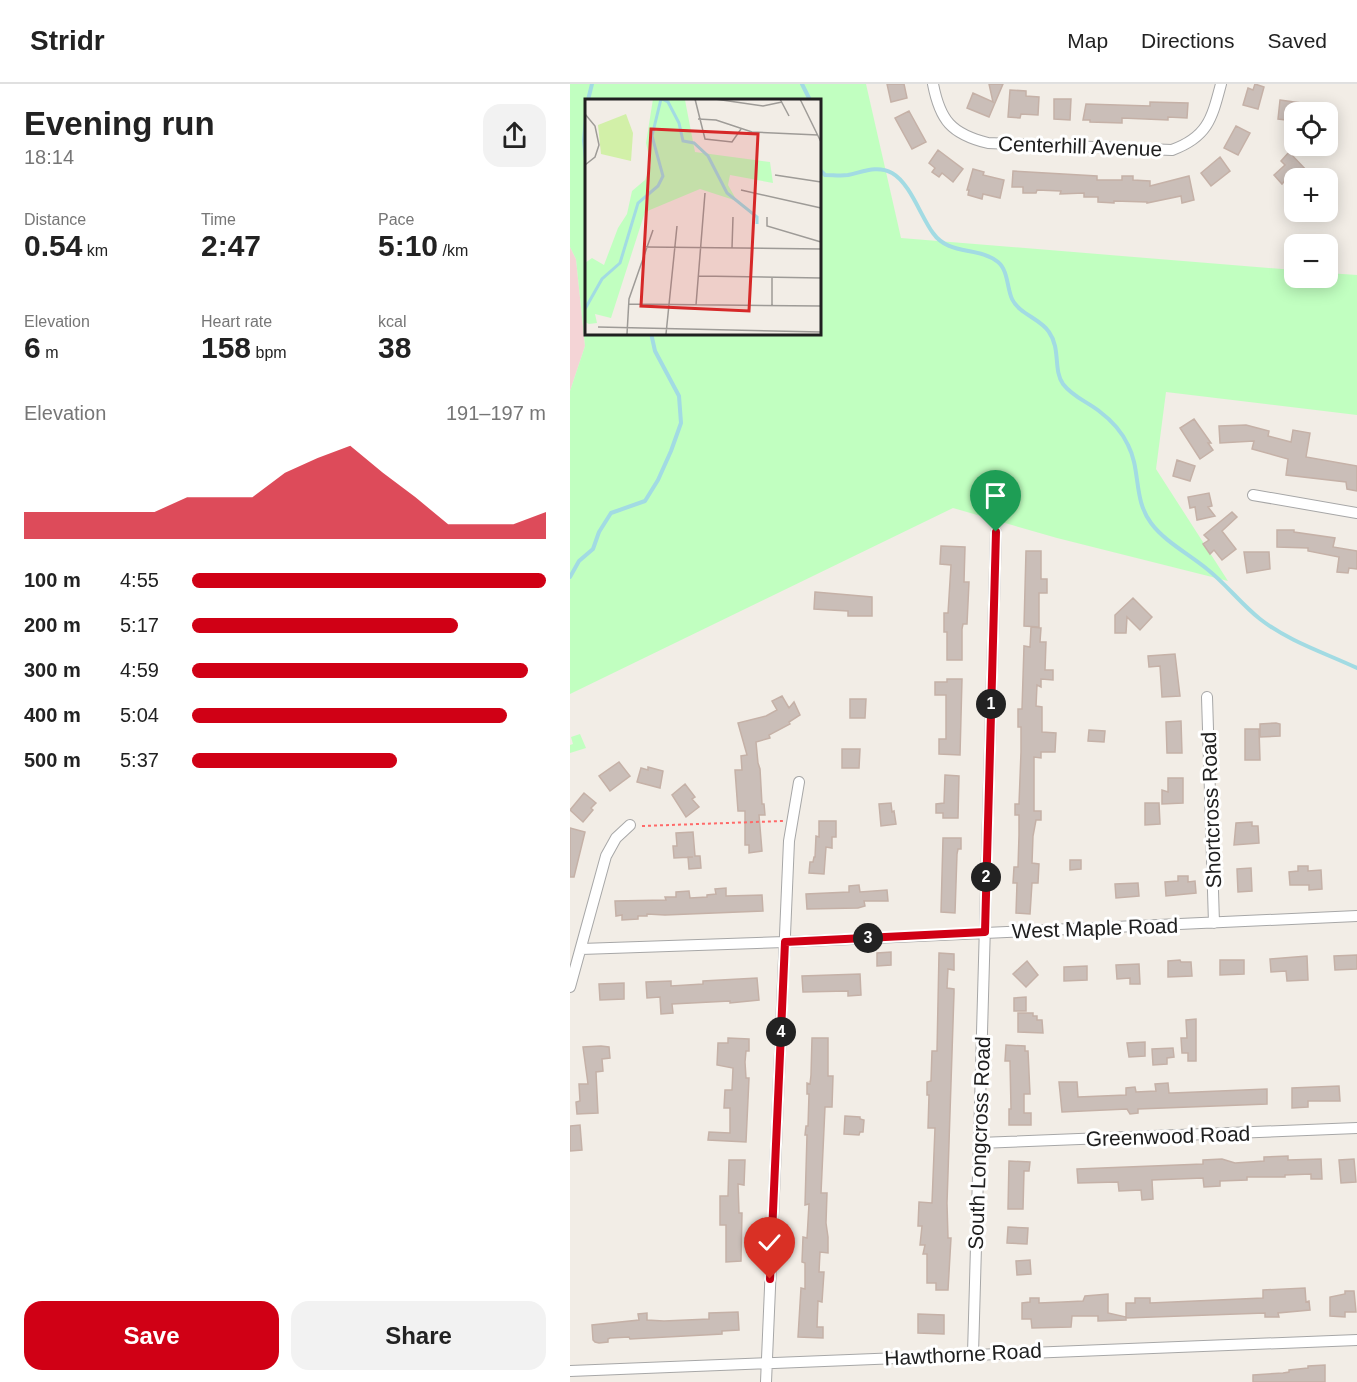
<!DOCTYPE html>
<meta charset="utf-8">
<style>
body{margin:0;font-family:Helvetica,sans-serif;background:#f2f2f2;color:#222;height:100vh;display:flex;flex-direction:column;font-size:22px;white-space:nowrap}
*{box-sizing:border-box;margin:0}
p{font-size:20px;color:#767676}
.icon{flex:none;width:33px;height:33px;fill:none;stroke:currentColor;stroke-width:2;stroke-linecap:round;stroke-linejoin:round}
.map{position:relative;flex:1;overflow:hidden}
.details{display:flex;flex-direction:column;background:#fff;width:570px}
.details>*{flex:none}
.fabs{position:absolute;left:714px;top:18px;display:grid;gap:12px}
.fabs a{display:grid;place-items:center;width:54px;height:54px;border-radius:12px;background:#fff;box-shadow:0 3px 15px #0003;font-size:30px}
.pin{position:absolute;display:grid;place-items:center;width:51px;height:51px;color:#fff;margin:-62px -26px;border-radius:50% 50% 50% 0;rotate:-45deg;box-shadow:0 0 6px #0007}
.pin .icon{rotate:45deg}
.km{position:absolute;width:30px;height:30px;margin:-15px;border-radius:50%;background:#222;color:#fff;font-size:16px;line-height:30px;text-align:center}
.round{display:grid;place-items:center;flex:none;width:63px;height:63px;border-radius:18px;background:#f2f2f2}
.summary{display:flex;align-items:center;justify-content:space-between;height:102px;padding:0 24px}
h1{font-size:33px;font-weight:600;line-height:45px}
.metrics{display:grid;grid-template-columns:repeat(3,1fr);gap:9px;height:102px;padding:6px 24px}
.metrics div{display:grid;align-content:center}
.metrics b{font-size:30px;font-weight:600}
.metrics small{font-size:16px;font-weight:400}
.metrics p{font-size:16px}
.chart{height:168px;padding:12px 24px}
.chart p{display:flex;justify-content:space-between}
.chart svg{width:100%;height:108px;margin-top:6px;fill:#d00015;opacity:.7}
.action{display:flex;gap:12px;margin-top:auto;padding:12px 24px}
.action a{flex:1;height:69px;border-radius:18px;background:#d00015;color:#fff;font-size:24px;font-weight:600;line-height:69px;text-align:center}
.action a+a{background:#f2f2f2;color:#222}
ul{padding:0 24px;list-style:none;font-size:20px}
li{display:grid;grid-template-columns:96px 72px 1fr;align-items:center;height:45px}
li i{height:15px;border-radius:8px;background:#d00015}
header{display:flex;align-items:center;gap:36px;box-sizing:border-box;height:84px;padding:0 30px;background:#fff;border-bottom:2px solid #e0e0e0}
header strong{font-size:28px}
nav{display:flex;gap:33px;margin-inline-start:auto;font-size:21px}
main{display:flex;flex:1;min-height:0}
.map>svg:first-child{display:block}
.commercial{fill:#f4d4d6}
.park{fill:#c1ffc0;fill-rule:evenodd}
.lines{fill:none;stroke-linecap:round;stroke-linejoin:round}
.stream{stroke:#a2dbe3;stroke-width:4}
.building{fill:#cabeb8;stroke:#c5b1a7;stroke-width:1.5}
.minor-casing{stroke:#a7a7a7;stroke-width:12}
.path{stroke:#ff6a69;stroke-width:2;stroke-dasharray:3 3;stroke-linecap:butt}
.minor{stroke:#fff;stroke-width:10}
.route-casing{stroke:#fff;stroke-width:12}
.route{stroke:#d00015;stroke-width:8}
.labels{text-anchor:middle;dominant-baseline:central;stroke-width:6;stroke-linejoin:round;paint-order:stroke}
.street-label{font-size:21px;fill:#202020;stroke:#fff}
.inset-river{fill:none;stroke:#a2dbe3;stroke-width:3}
.inset-road{fill:none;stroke:#9e9b97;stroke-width:1.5}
.view{fill:#d62828;fill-opacity:0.15;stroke:#d62828;stroke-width:3}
.inset-edge{fill:none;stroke:#202020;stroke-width:3}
</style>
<header>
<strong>Stridr</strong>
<nav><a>Map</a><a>Directions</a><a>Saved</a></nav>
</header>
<main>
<section class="details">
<div class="summary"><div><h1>Evening run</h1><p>18:14</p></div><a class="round"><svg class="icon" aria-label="share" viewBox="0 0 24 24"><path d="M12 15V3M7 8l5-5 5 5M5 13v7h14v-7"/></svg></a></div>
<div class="metrics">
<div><p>Distance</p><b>0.54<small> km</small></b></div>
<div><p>Time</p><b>2:47</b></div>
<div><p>Pace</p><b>5:10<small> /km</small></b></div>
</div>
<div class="metrics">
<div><p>Elevation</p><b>6<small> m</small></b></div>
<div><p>Heart rate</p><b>158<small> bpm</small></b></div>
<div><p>kcal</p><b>38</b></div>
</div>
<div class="chart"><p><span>Elevation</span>191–197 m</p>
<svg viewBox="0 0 160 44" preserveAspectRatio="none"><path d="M0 44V33L10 33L20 33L30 33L40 33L50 27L60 27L70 27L80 17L90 11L100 6L110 17L120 27L130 38L140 38L150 38L160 33V44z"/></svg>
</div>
<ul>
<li><b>100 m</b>4:55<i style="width:100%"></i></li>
<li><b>200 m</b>5:17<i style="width:75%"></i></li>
<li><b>300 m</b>4:59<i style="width:95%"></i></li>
<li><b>400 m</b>5:04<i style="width:89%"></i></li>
<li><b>500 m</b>5:37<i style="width:58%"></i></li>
</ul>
<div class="action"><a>Save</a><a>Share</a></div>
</section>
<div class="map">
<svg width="787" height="1298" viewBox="0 0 787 1298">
<rect width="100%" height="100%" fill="#f2ede6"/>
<!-- commercial -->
<path class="commercial" d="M0 163 6 175 15 262 0 307Z"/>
<!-- park -->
<path class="park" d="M0 0H296L331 154 724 186V194H758V189L787 191V331L596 308 586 385 658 497 487 454 383 424 0 610V307L15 262 6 175 0 163ZM16 16H249V249H16Z
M10 650 16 664 0 669V661L3 660 1 653Z"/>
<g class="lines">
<!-- stream -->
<path class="stream" d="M232 0 240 16
M18 16 22 0
M16 34 14 56 16 76
M249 85 255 91C263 91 271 92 278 91 293 88 307 81 322 89 340 99 351 133 363 149 379 172 408 162 428 178 438 186 437 204 442 215 449 230 471 235 479 248 491 265 483 286 493 300 503 313 516 317 529 327 541 336 552 348 558 361 571 386 563 415 581 439 595 458 619 470 637 485 656 500 671 520 690 535 718 557 755 569 787 584
M0 493 9 477 23 465 29 448 41 429 75 417 88 396 101 367 111 339 109 312 85 267 81 249"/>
</g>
<!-- building -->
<path class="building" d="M317 0H334L337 14 321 18Z
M419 0H433L419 33 397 24 403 9 423 18Z
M685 0 694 3 688 25 673 21 678 4 683 6Z
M440 6 456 7V12L469 13 468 31 451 30 450 34 438 33Z
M484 15H501L500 36 484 35Z
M710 16 738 20 737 28H724V37L708 35Z
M580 18 618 19 617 34 598 33V36L552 34V39L520 38V36H513L516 20 580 22Z
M339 27 356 58 342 65 325 34Z
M666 42 680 49 668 71 654 64Z
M368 66 393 85 383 98 372 89 369 93 362 88 365 84 359 79Z
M719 68 740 90 734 94H724V102L717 94 712 100 704 91 715 81 711 77Z
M650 73 660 87 641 102 631 89Z
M403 85 414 88 413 91 434 96 430 114 413 110 412 115 398 111 399 106H397Z
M443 87 527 92V96H552V92H563V96L580 97V102L619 92 624 116 612 119 611 112 577 119V118L544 117V119L528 118V113H514V109L490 110 491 107 467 106 466 109H453V103H442Z
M624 335 641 359H638L643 366 630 375 610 344Z
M676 341 699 347 698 352 721 358 723 346 740 349 736 373 787 382V407L777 405 776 398 716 391 718 375 682 365 684 357 650 359 649 342Z
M607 376 625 382 620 397 603 392Z
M639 409 642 422 638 423 645 432 627 436 625 423 620 424 618 413Z
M662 428 667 433 652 447 666 465 652 476 644 466 640 470 633 460 639 456 634 451Z
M707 446H724V448L765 454 763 463 787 467V485L779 484 778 489 767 488 769 473 738 467V464L707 463Z
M371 462 395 463 394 498H399L397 540H393L392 545V576H377V548H374V529H378L381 481 370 480Z
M456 467H471V495H477V509H469V543L454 542Z
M674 468H699L700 485 677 489Z
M245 508 302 513V532H278V527L244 525Z
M563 514 582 533 570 546 557 533 556 549H545V531Z
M461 543 471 544 470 558H476L475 586H483V596L471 595V603L467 601 466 622 472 623V648L486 649 485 668H471V674L464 673V727H471V736H466L463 752 462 779 469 780 468 799H462L460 830 446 829 447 799H443L444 783H448L449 751V731H445V720H449L451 668V643H448V625H452L454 562 460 563Z
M605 570 610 612 592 613 590 582 579 583 578 572Z
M377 595H392L390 671 369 670V655H376V611H365V598H377Z
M212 612 219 624 224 618 230 631 219 638 220 640 199 651 200 654 186 658 188 679 190 685 192 720H194L195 731H189L192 767 179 769V761H175V727H168L165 686H172L171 672 177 671 168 639 196 632 207 626 202 617Z
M280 615H296L295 634H280Z
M611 637 612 669H597L596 638Z
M706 639 710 640V652L690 653V640Z
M675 645H689L690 676H675Z
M519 646 535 647 534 658 518 657Z
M272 665H290L289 684H272Z
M49 678 60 692 40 707 29 692Z
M78 683 93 687 90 704 67 698 71 684 78 686Z
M375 691 389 692 388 734H373V729H366V720L374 719Z
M598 694H613V719L592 720V706L598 708Z
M115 700 125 713 122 715 129 723 116 733 102 711Z
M14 709 26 719 21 724 23 726 13 738 0 726Z
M321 719 322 728 324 727 326 740 311 742 309 720Z
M575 719H589L590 740 575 741Z
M249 737H266V753H262V764L256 763 254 790 239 789 240 778H243L244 773H245L246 752 249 753Z
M682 738V742H688L689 759 664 761 666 739Z
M0 744 15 748 4 793H0Z
M123 748 125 772H130L131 784 119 785 118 773H123L104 774 103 762H107L106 749Z
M373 754H391V765H388L387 770 385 829 371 828Z
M500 776H511V785L500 786Z
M728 782H738V787L751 786 752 805 739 806V801H720L719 788 728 787Z
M681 784 682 807 668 808 667 785Z
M608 792H618V798L625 797 626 809 596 812 595 798 608 797Z
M568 799 569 812 546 814 545 800Z
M289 801 290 808 317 806 318 817H294L295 822 288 824 237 825 236 810 279 808V802Z
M156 804V812L192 811 193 827 95 831 77 830V832H68V835L52 836V831L46 832 45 817 96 816 95 813H106V808L119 807 120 814 137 813V811L146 810 145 805Z
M321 868V881L307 882V869Z
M369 869 384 870V886L378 885 377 904 384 905V909L377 1119 378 1154H381L378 1206H366V1199H357V1170H353L355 1161H350L352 1142H348L349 1118 362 1119 365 1044H358L359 1011H357V998L361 997 362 967H367Z
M787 871V885L765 886 764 872Z
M737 872 738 896 717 897 716 887 701 888 700 875Z
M610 876 611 878H621L622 892 598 893V877Z
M650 876H674V890L650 891Z
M457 877 468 891 456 903 443 890Z
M569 880 570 900H560V894L547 895 546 881Z
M517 882V896L494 897V883Z
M290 890 291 911 278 912V907L233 908 232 892Z
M187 894 189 916 160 919V917L102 920 103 929 91 930 90 913 77 914 76 898 101 897V902L133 900V897Z
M54 899V915L30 916 29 900Z
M456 913V927H444V914Z
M448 929H463V932H467V936H472L473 949 448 948Z
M626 935V977H618V969H612L611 954H617L616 936Z
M158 954 179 955V967H176L175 978 176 994H179L176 1058 138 1056 139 1048 160 1049V1024H154L155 1006H162L163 984 147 981 148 959H158Z
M242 954H258V992H263L262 1023H255L251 1109H257L256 1139 258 1153V1169L250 1168 249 1188H254L252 1218 248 1217 247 1243H253V1254L228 1253 231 1204 235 1205V1179L232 1178 233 1153 237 1154 239 1120 235 1121 237 1051H235L236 1042H238L239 1010H237V999L240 1000 241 991Z
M575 958V972L559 973 557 959Z
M436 961 455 962V967H458L460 1010H454V1029H461V1041H439V1025H441L440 977H435Z
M31 962 39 963 40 974 32 975 33 987 26 988 28 1029 7 1030 6 1018 10 1017 9 1000H18L13 963Z
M603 964 604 973 597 974V980L583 981 582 965Z
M489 998H507L508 1013 556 1011V1004L565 1003 566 1008 586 1007 585 1000 598 999 599 1009H602L697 1005V1020L568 1025V1029L560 1030 557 1025 492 1028Z
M769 1002 770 1017H738V1023L722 1024V1004Z
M275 1032 290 1033V1035L294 1036 293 1048H290L289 1051 274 1050Z
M10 1041 12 1066 0 1067V1042Z
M718 1072V1076L751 1075 752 1095H741V1090L715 1091V1093H677V1096L650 1097V1102L634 1103 633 1094 582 1096 583 1115 572 1116 571 1106 549 1107 548 1098 508 1099 507 1085 633 1080V1076L652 1075 665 1079 694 1077V1073Z
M784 1075 786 1098 771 1099 769 1076Z
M159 1076H175L174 1101 168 1100 169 1129H172L171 1177 156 1178V1141H150V1112H158Z
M439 1077 460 1078 459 1087H454L453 1125H438Z
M438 1143 458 1144 457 1160 437 1159Z
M460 1176 461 1190 447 1191 446 1177Z
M735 1204 736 1218 739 1217 740 1226 708 1229 709 1233H695V1229L556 1234V1219H565V1214H580V1219L693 1214V1206Z
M775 1207H784L786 1228H775V1233L760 1232V1213L775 1210Z
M538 1210V1229L556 1233V1236L528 1237V1232H502L501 1243 462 1244 461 1235H452V1219L460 1218V1214H469V1219L493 1218 513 1217 515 1212Z
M168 1228 169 1246 152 1247V1250L60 1255 59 1253 40 1254 38 1255V1258L29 1259 25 1258 23 1256 22 1241 69 1236 68 1230 77 1229V1236L94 1237 139 1235V1229Z
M348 1230 374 1231V1250L348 1249Z
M755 1281V1298H683V1291L713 1289 719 1288V1286L738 1284V1282Z"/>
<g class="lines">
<!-- minor casing -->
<g class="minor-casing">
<path id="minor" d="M363 0C370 36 381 50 418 59L602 66C638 53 642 34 651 0
M683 411 787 429
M637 613 644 839
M11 865 215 858 787 832
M0 903 36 772 46 754 60 741
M409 1059 787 1044
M403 1270 426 448
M0 1287 787 1256
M196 1298 219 757 229 698"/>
</g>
<!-- path -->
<path class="path" d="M72 742 213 737"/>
<!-- minor -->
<use href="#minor" class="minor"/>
</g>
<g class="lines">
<!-- route casing -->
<g class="route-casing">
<path id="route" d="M200 1195 215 858 415 848 426 448"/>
</g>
<!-- route -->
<use href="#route" class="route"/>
</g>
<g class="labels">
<!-- street labels -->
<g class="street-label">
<text transform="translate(510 62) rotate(2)">Centerhill Avenue</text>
<text transform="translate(641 726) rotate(-92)">Shortcross Road</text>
<text transform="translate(525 844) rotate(-2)">West Maple Road</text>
<text transform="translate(598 1052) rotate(-2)">Greenwood Road</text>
<text transform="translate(409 1059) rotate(-88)">South Longcross Road</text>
<text transform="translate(393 1270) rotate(-3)">Hawthorne Road</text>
</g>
</g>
<!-- overview -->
<g transform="translate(15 15)">
<rect width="236" height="236" fill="#f2ede6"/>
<path d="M41 15 48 34 46 62 16 55 13 26Z" fill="#d2f0a8"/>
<path d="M68 0 100 1 110 53 185 63 188 84 145 76 143 86 152 102 115 90 60 113 26 219 10 215 12 224 4 225 0 223V164L7 159 19 166 33 129 42 115 47 92 60 81 66 66 61 44Z" fill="#c1ffc0"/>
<path class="inset-river" d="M77 0 83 3 94 24 98 42 109 44 123 57 142 94 172 118V125M0 210 17 180 35 164 53 104 73 87 78 77 67 37 76 0"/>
<path class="inset-road" d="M110 0 120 40 147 43 156 30M130 0 178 7 197 3M195 0 204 17M215 0 236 43M0 15 10 27 14 46 10 58 0 66M113 20 131 21 167 33 233 36M190 76 236 83M156 91 236 109M182 118V127L236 143M61 148 236 150M147 149 148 118M114 177 236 179M43 205 236 207M111 206 120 94M187 207V179M13 228 236 233M42 235 44 200 68 131M81 235 92 127"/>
<path class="view" d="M66 30 173 35 164 212 56 207Z"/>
<rect width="236" height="236" class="inset-edge"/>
</g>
</svg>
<div class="fabs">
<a><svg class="icon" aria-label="locate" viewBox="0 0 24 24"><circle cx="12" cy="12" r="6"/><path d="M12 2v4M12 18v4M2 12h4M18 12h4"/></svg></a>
<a>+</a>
<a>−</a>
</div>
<div class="pin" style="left:426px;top:448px;background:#1e9e55"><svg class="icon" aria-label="arrive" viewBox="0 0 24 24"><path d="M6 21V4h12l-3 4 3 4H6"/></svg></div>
<div class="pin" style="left:200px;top:1195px;background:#d93025"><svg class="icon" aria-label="check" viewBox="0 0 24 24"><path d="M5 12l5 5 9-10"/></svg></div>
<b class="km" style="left:421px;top:620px">1</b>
<b class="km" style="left:416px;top:793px">2</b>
<b class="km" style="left:298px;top:854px">3</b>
<b class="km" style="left:211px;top:948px">4</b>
</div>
</main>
